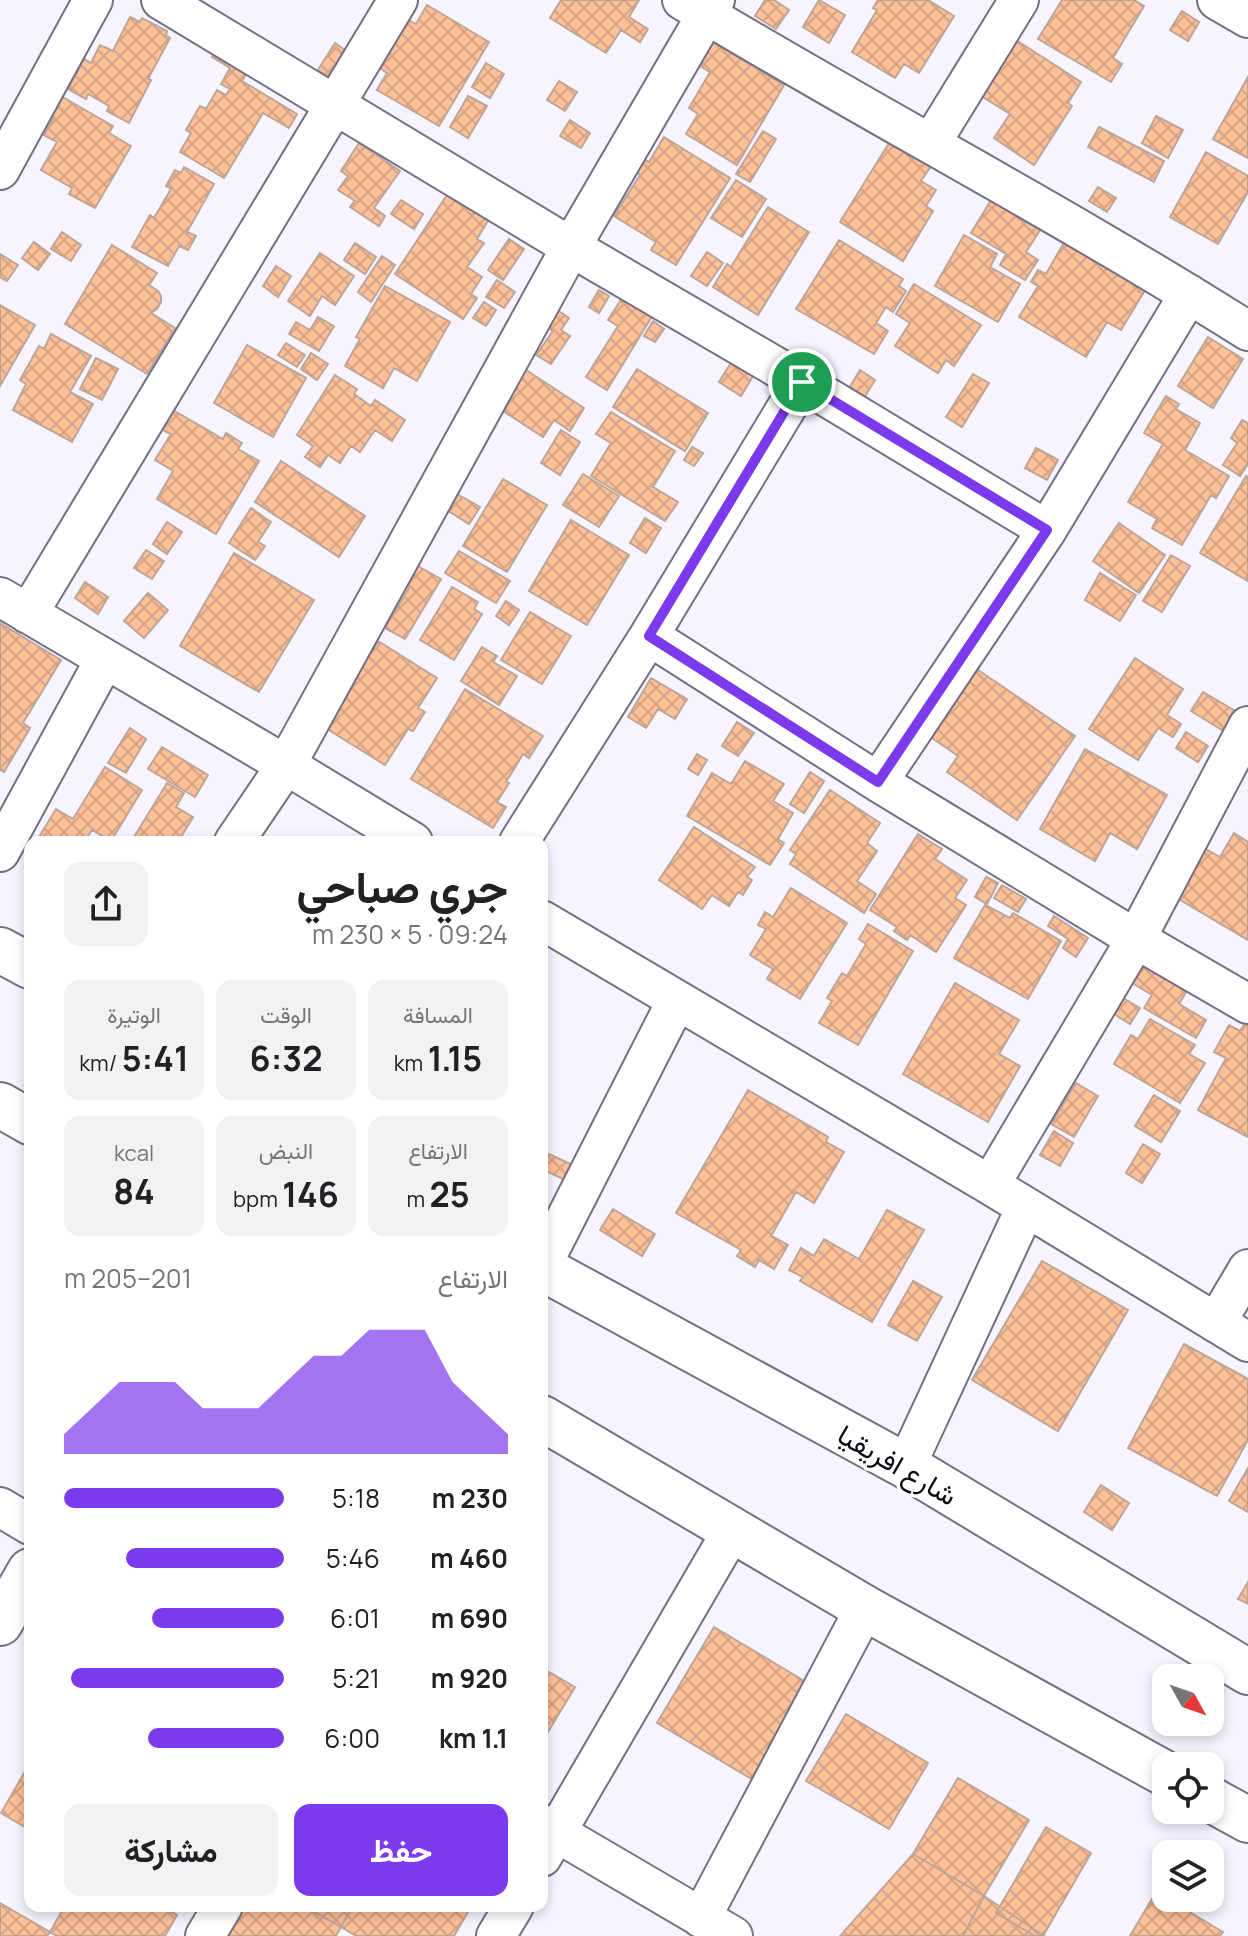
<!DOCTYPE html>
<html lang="ar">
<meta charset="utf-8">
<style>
body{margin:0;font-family:Manrope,Vazirmatn,sans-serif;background:#f2f2f2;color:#202124;direction:rtl;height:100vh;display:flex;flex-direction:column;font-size:30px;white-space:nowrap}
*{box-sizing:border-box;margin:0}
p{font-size:26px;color:#757577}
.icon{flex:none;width:44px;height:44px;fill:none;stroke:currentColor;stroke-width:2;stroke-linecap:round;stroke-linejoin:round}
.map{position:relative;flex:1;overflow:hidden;direction:ltr}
.drawer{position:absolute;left:24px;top:836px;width:524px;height:1076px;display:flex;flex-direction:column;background:#fff;border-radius:16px;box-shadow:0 4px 12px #0003;direction:rtl}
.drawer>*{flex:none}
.needle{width:52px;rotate:130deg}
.tools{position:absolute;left:1152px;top:1664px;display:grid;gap:16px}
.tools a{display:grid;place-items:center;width:72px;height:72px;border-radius:16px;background:#fff;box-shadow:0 4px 12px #0003;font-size:40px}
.pin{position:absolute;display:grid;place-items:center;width:68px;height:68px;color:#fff;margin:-34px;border:4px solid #fff;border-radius:50%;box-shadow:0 2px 8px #0007}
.round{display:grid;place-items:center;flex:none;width:84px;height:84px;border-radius:16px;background:#f2f2f2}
.head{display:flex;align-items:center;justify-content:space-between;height:136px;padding:0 40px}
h1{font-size:44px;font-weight:700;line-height:60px}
.stats{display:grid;grid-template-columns:repeat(3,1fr);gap:12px;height:136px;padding:8px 40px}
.stats div{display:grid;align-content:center;border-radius:16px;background:#f2f2f2;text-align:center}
.stats b{font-size:34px;font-weight:700}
.stats small{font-size:22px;font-weight:400}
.stats p{font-size:22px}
.chart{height:224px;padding:16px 40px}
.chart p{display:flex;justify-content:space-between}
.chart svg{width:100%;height:144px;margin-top:8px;fill:#7c3aed;opacity:.7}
.action{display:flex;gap:16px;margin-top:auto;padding:16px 40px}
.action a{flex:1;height:92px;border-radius:16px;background:#7c3aed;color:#fff;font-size:32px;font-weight:700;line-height:92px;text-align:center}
.action a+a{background:#f2f2f2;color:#202124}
ul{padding:0 40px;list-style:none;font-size:26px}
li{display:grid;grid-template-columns:128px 96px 1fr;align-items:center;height:60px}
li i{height:20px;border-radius:10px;background:#7c3aed}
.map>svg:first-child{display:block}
.building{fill:url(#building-cross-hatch);stroke:#bda698;stroke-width:2}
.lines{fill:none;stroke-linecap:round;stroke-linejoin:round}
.minor-casing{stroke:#746f84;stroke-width:42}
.tertiary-casing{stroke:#746f84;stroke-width:48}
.minor{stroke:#fff;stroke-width:38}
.tertiary{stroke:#fff;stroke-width:44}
.route-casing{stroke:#fff;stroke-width:16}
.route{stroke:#7c3aed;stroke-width:10}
.labels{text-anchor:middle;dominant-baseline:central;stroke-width:7;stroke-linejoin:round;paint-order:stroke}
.street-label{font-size:28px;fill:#0c0a12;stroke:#fff}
</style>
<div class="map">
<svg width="1248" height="1936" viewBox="0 0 1248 1936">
<defs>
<pattern id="building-cross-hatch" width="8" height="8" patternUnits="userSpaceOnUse" patternTransform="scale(2)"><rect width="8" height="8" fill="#fec099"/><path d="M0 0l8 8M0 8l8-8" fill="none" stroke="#d8a483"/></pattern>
</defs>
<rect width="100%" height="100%" fill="#f7f4fe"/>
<!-- building -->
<path class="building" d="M561 0H639L629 17 648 29 640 42 621 30 606 53 550 18Z
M765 0H774L789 10 776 29 755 16Z
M819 0 845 15 829 43 803 27Z
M878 0H928L954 16 919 73 904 64 895 78 852 52 877 10 873 8Z
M1062 0H1134L1144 6 1113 58 1122 64 1111 82 1038 39Z
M427 5 489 42 439 126 377 90 387 73 378 67 407 19 416 24Z
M1182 11 1199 22 1188 41 1170 30Z
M130 17 140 22 142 18 167 31 166 35 170 38 148 79 151 80 129 123 107 111 109 106 88 94 86 99 68 89 84 59 91 63 100 45 113 51Z
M1010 36 1081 82 1068 103 1072 106 1034 165 994 138 1010 114 973 91Z
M706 38 784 85 737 165 686 134 698 114 689 108 710 72 693 62Z
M335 43 345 50 328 77 318 70Z
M220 45 252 64 242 81 297 114 289 128 263 113 224 178 180 152 191 133 186 130 200 106 206 109 217 90 226 95 230 89 221 84 230 68 212 57Z
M486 63 504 74 490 98 472 87Z
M1248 77V158L1213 139Z
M559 81 577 92 565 111 547 100Z
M59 95 113 126 109 133 131 146 95 208 69 194 72 188 41 170 57 142 44 135 54 117 49 114Z
M468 96 487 106 468 138 450 127Z
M1156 116 1183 130 1168 158 1142 143Z
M570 120 590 133 581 148 560 136Z
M1099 127 1164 161 1154 182 1088 147Z
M763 131 776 139 750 182 736 174Z
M894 135 935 160 921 181 936 190 926 206 933 211 903 261 840 222Z
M664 137 730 178 676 265 651 250 656 242 614 216 640 175 633 171 641 157 649 162Z
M359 143 400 171 374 208 385 216 379 226 350 207 355 201 338 190 348 176 341 171Z
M1206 152 1248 176V192L1218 244 1170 217Z
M184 167 214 184 187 232 196 236 188 250 179 246 168 266 132 247 150 215 154 218 171 189 166 186 175 170 181 173Z
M736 180 766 199 742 237 711 218Z
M1098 187 1116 198 1107 212 1089 201Z
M449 192 489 219 477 239 484 243 467 267 482 277 471 294 477 298 463 319 395 274Z
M993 197 1042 227 1026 252 1038 260 1025 280 1000 265 1006 254 971 233Z
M401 200 423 214 414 229 391 214Z
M768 207 809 232 758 315 713 287 727 264 731 267Z
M62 232 81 245 71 261 51 249Z
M964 235 997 254 990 267 1020 284 998 322 935 286Z
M509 239 524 249 503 280 488 270Z
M1066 239 1147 287 1121 330 1107 322 1086 357 1019 317 1038 286 1031 282 1038 270 1046 274Z
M839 240 903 279 899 286 906 291 893 312 886 307 876 323 888 331 874 354 796 309Z
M34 242 50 254 38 270 22 258Z
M355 243 376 257 365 274 344 260Z
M112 245 157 273 149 285 158 291 161 296V302L157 309 151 313 175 328 147 374 65 324Z
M707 252 723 263 707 286 691 276Z
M320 253 354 276 335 305 322 296 310 316 288 301Z
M0 254 18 265 7 281 0 277Z
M382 256 395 265 371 302 358 292Z
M276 266 291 276 278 297 263 286Z
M497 280 515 292 504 308 486 297Z
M914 284 981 325 954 366 946 360 938 373 895 346 910 323 896 314Z
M385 286 450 322 417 381 394 368 383 388 345 366 360 339 356 337Z
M599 290 609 296 599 313 589 307Z
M624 295 654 313 607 390 586 377 618 326 608 320Z
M484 302 496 310 486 326 473 318Z
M0 305 35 325 0 386Z
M556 309 569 318 561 330 570 336 551 364 536 355 553 331 545 326Z
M318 317 334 326 319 351 289 334 296 322 310 330Z
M653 321 664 329 655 342 644 336Z
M51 334 91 356 70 392 93 404 72 442 13 410 26 384 20 380 39 346 44 349Z
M1208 337 1243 359 1213 408 1178 386Z
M286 343 305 355 297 367 278 355Z
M247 345 306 378 273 437 214 403Z
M311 353 328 364 317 380 301 369Z
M737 353 759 366 741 396 719 382Z
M96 358 118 369 102 400 80 389Z
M523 368 584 408 570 431 554 420 543 437 497 407Z
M637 369 708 413 685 451 613 407Z
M860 370 875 380 859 406 844 397Z
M973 374 989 383 962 427 946 417Z
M335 375 357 389 354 394 371 406 375 400 405 420 392 441 375 430 360 452 351 446 340 463 328 455 320 467 305 457 313 446 297 435Z
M1166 396 1179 404 1176 409 1200 423 1185 450 1229 476 1216 498 1211 495 1182 545 1152 528 1157 519 1128 502 1163 444 1144 433Z
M173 410 223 439 226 433 242 443 238 449 259 461 216 534 157 499 173 471 155 460 171 434 161 429Z
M611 412 675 451 653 487 678 502 665 521 591 476 611 443 596 434Z
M1242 420 1248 423V464L1240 476 1223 465 1237 443 1231 438Z
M561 430 580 442 560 475 541 463Z
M692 447 703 453 694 466 684 460Z
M1036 448 1058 460 1047 480 1025 468Z
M281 461 365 516 339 557 255 502Z
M583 474 619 496 599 527 563 505Z
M1246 476 1248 477V581L1200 553Z
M503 479 547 505 507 572 463 546Z
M457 494 480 507 469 524 447 510Z
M251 508 271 522 258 542 265 546 255 560 229 543Z
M645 518 661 528 646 553 630 543Z
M571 520 629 555 587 625 529 591Z
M167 522 182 532 167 554 153 544Z
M1119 523 1165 555 1139 593 1093 561Z
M146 550 164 561 152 579 134 568Z
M459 551 510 581 496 603 445 573Z
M234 553 314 600 259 692 180 646Z
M1171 555 1190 566 1162 612 1143 601Z
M416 565 441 579 405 639 385 628 409 588 404 585Z
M1100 573 1136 595 1120 621 1085 600Z
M85 582 108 597 98 614 75 598Z
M452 587 478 602 474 609 482 614 454 660 420 640Z
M148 593 168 610 144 638 124 621Z
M506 601 519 610 509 625 496 616Z
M530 612 571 636 542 684 501 660Z
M0 623 61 660 23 723 30 728 4 772 0 770Z
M378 641 437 678 418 708 425 712 413 731 408 729 385 765 324 727Z
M482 647 497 656 493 662 517 676 499 705 461 681Z
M1135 658 1183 689 1167 715 1181 724 1173 737 1158 728 1138 760 1089 729Z
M968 663 1075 736 1017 820 947 772 958 756 922 731Z
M651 678 687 699 675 719 658 709 646 728 628 717Z
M465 689 543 736 529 758 523 754 506 782 509 783 497 802 506 807 493 828 411 779Z
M1203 692 1244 716 1232 736 1191 711Z
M737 722 754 733 738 756 722 746Z
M130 728 146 739 126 773 108 763Z
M1186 732 1208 746 1198 762 1176 748Z
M162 747 208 775 195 797 148 769Z
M1085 749 1167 795 1137 849 1110 833 1095 861 1040 829Z
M697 754 707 760 698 775 688 769Z
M745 761 784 784 773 801 793 813 778 839 784 843 770 865 687 816 712 773 731 784Z
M105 767 142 790 111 841 92 830 84 842H36L56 809 73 819Z
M810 772 824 781 804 813 790 804Z
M167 783 184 793 176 807 193 817 178 842H131Z
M830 790 880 823 867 843 877 851 857 881 876 894 864 913 790 864 796 854 790 850Z
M694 827 755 867 747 877 752 880 743 895 738 892 729 906 712 895 702 909 659 880Z
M1234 833 1248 842V940L1175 897 1204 848 1220 857Z
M918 834 942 849 935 859 967 880 955 898 966 905 936 952 910 935 907 940 894 931 897 927 870 910Z
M986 877 998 883 987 904 975 897Z
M1002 885 1026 899 1018 912 994 898Z
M791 888 847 923 800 999 767 979 773 969 750 955 766 929 758 925 765 912 773 917Z
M985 905 1010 918 1013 913 1061 941 1028 999 954 958Z
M1054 916 1088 938 1076 957 1063 948 1068 939 1048 926Z
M868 924 913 951 858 1045 819 1023 832 1001 827 998 842 973 847 976 866 944 859 939Z
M1140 956 1188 989 1179 1004 1206 1020 1196 1038 1144 1008 1152 995 1126 979Z
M955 983 1019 1020 999 1054 1020 1066 988 1122 903 1074Z
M1123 998 1140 1008 1130 1024 1114 1014Z
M1150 1019 1195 1045 1189 1054 1205 1063 1180 1103 1114 1064 1131 1035 1138 1039Z
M1247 1020H1248V1137L1198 1110 1226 1058 1214 1052 1229 1025 1240 1031Z
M1076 1083 1098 1096 1074 1137 1051 1124Z
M748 1090 828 1137 826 1142 844 1152 814 1203 796 1192 771 1236 788 1245 774 1269 759 1260 755 1267 737 1256 741 1250 676 1213Z
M1154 1095 1180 1111 1161 1142 1135 1126Z
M1054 1131 1073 1143 1060 1166 1040 1155Z
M1143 1144 1160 1154 1142 1183 1126 1173Z
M549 1154 575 1166 567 1181 542 1169Z
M613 1209 655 1234 642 1256 600 1230Z
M887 1210 924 1230 872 1322 800 1281 803 1277 789 1270 801 1248 814 1256 824 1239 859 1259Z
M1042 1261 1128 1310 1058 1431 972 1380Z
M913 1281 942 1297 917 1341 888 1325Z
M1184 1344 1248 1379V1440L1217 1496 1128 1448Z
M1248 1468V1512L1229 1501Z
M1101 1485 1129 1503 1112 1530 1084 1512Z
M1248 1582V1604L1238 1599Z
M714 1627 811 1685 755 1781 657 1723Z
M542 1668 575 1687 542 1742Z
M846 1714 928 1763 889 1829 806 1781Z
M30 1763V1830L1 1813Z
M958 1778 1029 1820 984 1896 913 1854Z
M1046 1827 1091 1853 1043 1936H1035L996 1913Z
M913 1854 984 1896 963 1936H840Z
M1156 1892 1223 1932 1220 1936H1130Z
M984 1896 1044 1936H963Z
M0 1903 50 1932 47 1936H0Z
M65 1906H161L177 1915 165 1936H57L50 1932Z
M235 1906H304L341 1927 336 1936H218Z
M304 1906H353L341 1927Z
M353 1906H462L469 1910 454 1936H356L341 1927Z"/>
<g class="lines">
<!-- minor casing -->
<g class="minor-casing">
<path id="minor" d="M161 0 571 247 802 382 1047 530
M682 0C869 113 1063 214 1248 331
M1217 0 1248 18
M931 143 1019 0
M0 170 93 0
M0 597 286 765 413 842
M28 614 398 0
M649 636 878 782 1136 939 1248 1004
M878 782 1047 530 1189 294
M234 842 286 765 571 247 715 0
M519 842 649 636 802 382
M0 852 105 659
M542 920 990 1185 1248 1342
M990 1185 1136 939 1248 726
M542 1265 677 1000
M1216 1323 1248 1269
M906 1466 1026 1207
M0 1507 30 1525
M542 1824 733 1936
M542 1857 733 1529
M701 1918 865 1608
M205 1936 223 1906
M496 1936 514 1906"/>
</g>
<!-- tertiary casing -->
<g class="tertiary-casing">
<path id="tertiary" d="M0 950 30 966
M0 1105 30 1122
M542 1268 906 1466 1248 1672
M542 1418 865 1608 1166 1774
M0 1623 30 1571
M1210 1799 1248 1820"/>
</g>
<!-- minor -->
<use href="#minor" class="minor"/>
<!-- tertiary -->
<use href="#tertiary" class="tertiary"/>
</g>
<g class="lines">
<!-- route casing -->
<g class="route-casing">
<path id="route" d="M802 382 1047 530 878 782 649 636Z"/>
</g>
<!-- route -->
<use href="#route" class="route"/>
</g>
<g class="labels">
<!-- street labels -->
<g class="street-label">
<text transform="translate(898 1464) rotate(30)">شارع افريقيا</text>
</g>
</g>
</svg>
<div class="tools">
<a><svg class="needle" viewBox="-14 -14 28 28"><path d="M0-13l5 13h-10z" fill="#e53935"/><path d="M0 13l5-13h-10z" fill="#757577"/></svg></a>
<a><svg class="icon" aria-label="locate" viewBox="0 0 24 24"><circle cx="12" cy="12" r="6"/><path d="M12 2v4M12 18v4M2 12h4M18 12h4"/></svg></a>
<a><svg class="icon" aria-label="layers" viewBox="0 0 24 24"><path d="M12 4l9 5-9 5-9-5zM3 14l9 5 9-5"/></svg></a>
</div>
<div class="pin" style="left:802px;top:382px;background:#1e9e55"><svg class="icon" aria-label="arrive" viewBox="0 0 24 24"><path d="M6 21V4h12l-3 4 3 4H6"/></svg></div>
<section class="drawer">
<div class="head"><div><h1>جري صباحي</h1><p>09:24 · 5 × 230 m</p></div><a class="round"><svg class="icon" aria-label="share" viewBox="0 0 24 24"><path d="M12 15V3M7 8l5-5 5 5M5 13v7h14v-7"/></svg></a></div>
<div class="stats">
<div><p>المسافة</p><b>1.15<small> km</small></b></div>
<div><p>الوقت</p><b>6:32</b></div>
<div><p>الوتيرة</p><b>5:41<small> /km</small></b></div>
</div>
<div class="stats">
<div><p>الارتفاع</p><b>25<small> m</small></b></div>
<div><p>النبض</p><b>146<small> bpm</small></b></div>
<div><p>kcal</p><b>84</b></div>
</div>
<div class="chart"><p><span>الارتفاع</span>201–205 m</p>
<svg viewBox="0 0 160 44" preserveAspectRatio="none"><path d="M0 44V38L10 30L20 22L30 22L40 22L50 30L60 30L70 30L80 22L90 14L100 14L110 6L120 6L130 6L140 22L150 30L160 38V44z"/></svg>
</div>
<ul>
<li><b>230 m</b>5:18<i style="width:100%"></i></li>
<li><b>460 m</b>5:46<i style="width:72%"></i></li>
<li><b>690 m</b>6:01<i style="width:60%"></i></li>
<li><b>920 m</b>5:21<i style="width:97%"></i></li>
<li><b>1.1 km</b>6:00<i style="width:62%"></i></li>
</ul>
<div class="action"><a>حفظ</a><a>مشاركة</a></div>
</section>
</div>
